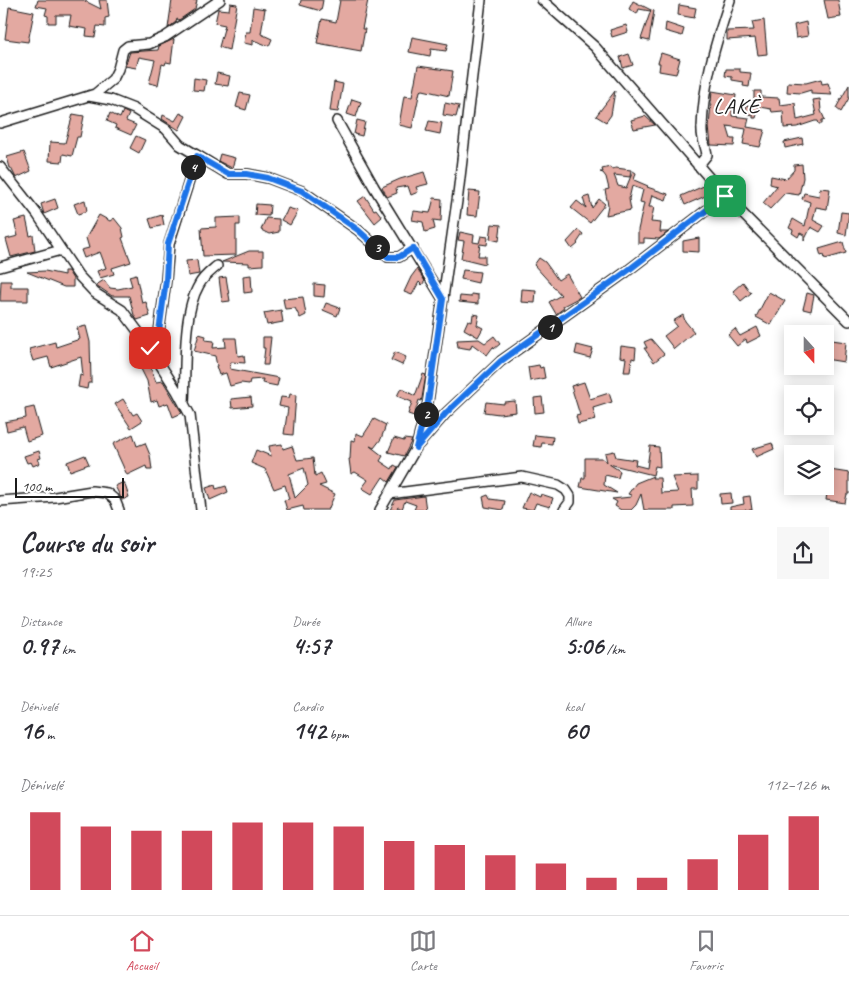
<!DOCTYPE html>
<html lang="fr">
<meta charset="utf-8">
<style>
body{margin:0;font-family:Caveat,sans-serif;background:#f7f7f7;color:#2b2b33;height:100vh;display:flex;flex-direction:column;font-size:19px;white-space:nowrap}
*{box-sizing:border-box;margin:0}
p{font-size:16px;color:#7c7c81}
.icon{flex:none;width:28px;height:28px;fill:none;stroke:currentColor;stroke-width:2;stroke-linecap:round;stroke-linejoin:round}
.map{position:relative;height:510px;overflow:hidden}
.side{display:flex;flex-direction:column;background:#fff;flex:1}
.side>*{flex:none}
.needle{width:32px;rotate:159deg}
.tools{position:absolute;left:784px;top:325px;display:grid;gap:10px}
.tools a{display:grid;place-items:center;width:50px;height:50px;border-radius:0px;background:#fff;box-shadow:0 2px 12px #0003;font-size:25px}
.scale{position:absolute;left:15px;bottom:12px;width:109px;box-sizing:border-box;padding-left:5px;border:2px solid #1c1c1c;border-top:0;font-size:14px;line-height:18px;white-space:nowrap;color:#1c1c1c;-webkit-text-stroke:4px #fff;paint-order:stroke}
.pin{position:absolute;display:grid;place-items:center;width:42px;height:42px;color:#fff;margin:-21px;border-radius:10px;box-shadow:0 2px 8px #0006}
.km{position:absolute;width:25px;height:25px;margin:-12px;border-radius:50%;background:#222;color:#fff;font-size:14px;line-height:25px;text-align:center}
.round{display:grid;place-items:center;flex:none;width:52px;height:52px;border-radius:0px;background:#f7f7f7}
.overview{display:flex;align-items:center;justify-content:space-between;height:85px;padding:0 20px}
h1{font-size:28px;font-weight:700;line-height:38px}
.metrics{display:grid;grid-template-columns:repeat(3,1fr);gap:8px;height:85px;padding:5px 20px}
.metrics div{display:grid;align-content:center}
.metrics b{font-size:25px;font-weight:700}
.metrics small{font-size:14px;font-weight:400}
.metrics p{font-size:14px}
.chart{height:140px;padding:10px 20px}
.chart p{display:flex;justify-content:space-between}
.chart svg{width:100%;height:90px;margin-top:5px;stroke:#d1495b;stroke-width:6}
.tabs{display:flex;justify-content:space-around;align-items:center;height:70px;border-top:1px solid #e1e1e2;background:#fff;font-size:14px;color:#7c7c81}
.tabs a{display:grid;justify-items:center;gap:2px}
.tabs .selected{color:#d1495b}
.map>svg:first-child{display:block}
.building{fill:#e3a9a1;stroke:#1c1c1c;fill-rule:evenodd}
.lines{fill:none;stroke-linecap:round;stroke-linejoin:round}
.street-casing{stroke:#1c1c1c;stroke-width:12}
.street{stroke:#fff;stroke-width:9}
.route-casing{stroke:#fff;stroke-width:10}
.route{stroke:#1a73e8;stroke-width:6}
.labels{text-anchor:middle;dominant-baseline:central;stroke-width:4;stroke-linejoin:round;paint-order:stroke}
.quarter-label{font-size:22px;letter-spacing:1px;fill:#1c1c1c;stroke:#fff}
</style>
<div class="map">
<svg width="849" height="510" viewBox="0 0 849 510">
<rect width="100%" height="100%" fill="#fff"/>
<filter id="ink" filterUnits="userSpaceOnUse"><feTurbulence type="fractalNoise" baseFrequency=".02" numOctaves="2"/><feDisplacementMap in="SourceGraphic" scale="10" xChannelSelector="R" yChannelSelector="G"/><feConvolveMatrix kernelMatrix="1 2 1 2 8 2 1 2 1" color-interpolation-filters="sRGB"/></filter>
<g filter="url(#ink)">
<!-- building -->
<path class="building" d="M38 0H83L101 9 99 0H107L109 17 105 18V27L97 26 95 37 86 36 87 29 69 26 71 15H56V23H48V16L45 15 47 8 36 6Z
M172 0H197L195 9 179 20 177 19 176 22 168 28Z
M301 0H323L321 11 300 5Z
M340 0H368L362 29H365L361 51 317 43 322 19 336 22Z
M824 0H838L841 17 828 19Z
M633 1 651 10 650 11 639 9 637 14 629 9Z
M230 3 237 4 229 50 219 47 225 25 215 23 218 9 229 10Z
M679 5 696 8 694 18 678 15Z
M9 7 34 12 28 42 5 39Z
M253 7 265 9 261 34 272 39 269 46 253 40V45L244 43 246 32H250Z
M651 10 654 11 649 41 641 39Z
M764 20 767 54 758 55 755 38 727 40V31L754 30 752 22Z
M806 22 808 36 796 38 794 25Z
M666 23 684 29 682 36 665 31Z
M626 25 628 32 612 37 610 30Z
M412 37 448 44 446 51 431 49 430 56 409 52Z
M174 39 171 63 166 62 165 65 162 64 158 85 149 83 155 60 139 57 136 68 125 66 130 52 158 50 159 46Z
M661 53 680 59 676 74 659 71 660 63H658Z
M629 54 633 65 623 68 620 57Z
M418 66 453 71 449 96 423 90 420 91 412 128 399 125 404 96 412 97Z
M726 69H740V72L751 73 749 87 743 86 744 82 732 80V77L725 76Z
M217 73 230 76 228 86 215 84Z
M194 78 206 80 204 91 193 90Z
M821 79 822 84 828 83 832 95 811 94V90L801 93 787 92 788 82 806 83Z
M334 82 343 84 338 112 330 111Z
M849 85V98L841 112 836 108Z
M615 91 611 115 606 122 596 116Z
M712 91 736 95 735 103H733L732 116 749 118 747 127 765 130 760 147 743 144 746 129 727 126 731 139H735L734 146 711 145 709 127Z
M754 91H761V97L779 98 780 105 795 103 797 120 816 115 813 100 820 99 821 111 825 120H822V124H819L818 121H815L797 127 784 128 783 111 772 112 771 109 759 107 756 118H753V115L745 113 747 105 754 107Z
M240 93 250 95 246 110 236 107Z
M352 99 361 102 356 117 347 114Z
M445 103 459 106 456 117 443 115Z
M123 111 129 114 126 121 136 125 131 135 115 128 116 125 107 121 110 113 120 118Z
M180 113 186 116 179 130 162 119 163 115 175 121Z
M73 114 84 116 80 137H77L72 156 63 154 62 162 49 161 50 142 65 143Z
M645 116 655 125 634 129 631 120Z
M357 120 365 122 362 136 354 134Z
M429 121 442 123 440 134 426 131Z
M136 136 145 140 139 153 130 148Z
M802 138 803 144 785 148 784 142Z
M24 152 31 171 16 178 11 168H10L7 157Z
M220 154 235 158 232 168 218 161Z
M802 164 803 178 799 195 785 193 770 209 763 203 777 186 770 184 771 176 786 179 794 170V165Z
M610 167 611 169 616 168 631 170 630 177 614 175 618 186 626 188 633 171 636 173 634 180 648 186 647 187 668 194 666 200 652 195 649 207H654L651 222 661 223 660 232H668L659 239 644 238V243H638V230L644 203 640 202 643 190 632 186 629 199 631 210 606 215 608 205 605 190 609 189 606 177 603 173 600 172H603L602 169Z
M424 172 428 184 416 187 418 192 411 195 408 186 396 188 397 193 387 197 382 187 400 179Z
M706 185 710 194 685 205 681 196Z
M820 188 830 189 827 209 816 207 813 220 824 226 820 232 811 227 804 241V235L800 233 798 237 792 233 793 230 789 228 793 219 805 226 810 202 802 199 804 193 819 196Z
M469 191 480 192 477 216 467 215Z
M365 196 374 210 376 209 382 217 375 223 358 201Z
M589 196 592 208 599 199 605 204 590 223 571 208 577 201 586 208 583 198Z
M434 198 442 199 441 221 433 220 435 229 425 232 423 222 412 220 414 211 430 213Z
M55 199 58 208 44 214 41 204Z
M85 200 87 211 78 214 74 204Z
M256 204 270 205 269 216 255 215Z
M288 208 298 211 290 225 281 220 284 215H285Z
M841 212 849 213 846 235 838 233Z
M99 215 110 221 114 218 122 228 124 237 122 238 131 262 112 268 114 274 100 278 97 271 106 268 100 252 84 258 81 250 89 248 86 238Z
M162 215 164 225 152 228 149 219Z
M240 217V225H236V255L203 256 201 228 216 227V218Z
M26 218 30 236 33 235 35 251 11 257 6 239 18 236 14 221Z
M266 218 279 219V232L269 234 261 230Z
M492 224 501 225 499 241 490 239Z
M578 230 583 234 577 243 578 244 572 249 567 242Z
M460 232 474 235 473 242 479 243 481 236 488 237 487 245 480 244 478 256H485V264L461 258 464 241 458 240Z
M699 238V252L683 251V241Z
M843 242 846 253 825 259 824 255 821 256 819 249Z
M249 251H263V265L249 266V263L222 262Z
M539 258 545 262 558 280 567 274 580 297 563 306 564 308 556 314 549 302 561 295 534 265Z
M197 260 199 274 188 276 186 261Z
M417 269 425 281 422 285 419 282 412 295 404 292 411 277Z
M463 270 480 272 478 283 461 279Z
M45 271 64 275V271H68L73 279V287H64L27 272Z
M136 274 142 303 146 302 150 316 137 320 134 315 129 296H112L96 285 104 280 110 288 118 289 132 286 129 276Z
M251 275 252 292 244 293 243 276Z
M226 277 230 301 222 302 219 278Z
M1 281H11V287H28V301H0Z
M743 282 751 293 741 301 733 291Z
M314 284 325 285 324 297 314 296Z
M522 289 536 290 535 303 521 302Z
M769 292 785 301 771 325 756 317Z
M807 293 814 295 811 311 803 309Z
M471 294 478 295V304L459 302 460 296 471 297Z
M303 297 306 315 300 318 295 308 285 309 283 299Z
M326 303 340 308 337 316 323 310Z
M281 310 283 322 267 325 264 313Z
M473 314 479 315 477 325 483 328 478 337 464 329 468 320 472 322Z
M683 315 685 321 694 332 674 349 664 336 677 326 673 321Z
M86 326 90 342 91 379V383H88L87 389 78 387 80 375 83 376 81 357 51 367 48 357 33 361 29 349 55 342 56 347 80 339 77 328Z
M757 327 761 336 747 343 746 339 737 346 728 335 735 329 740 336Z
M199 334 206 336 205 340 214 341 213 348 226 347 225 338H236L238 356 244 355 245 363 231 362 230 369 279 378 277 386 262 383 263 379 250 380 249 384 241 383 230 386 226 373 219 375 216 366H217L215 356 194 351Z
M494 336 500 344 494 349 493 347 487 355 472 344 470 349 458 347 457 340 479 339 485 343Z
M263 337H271L268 365H263L265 348H263Z
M651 339 664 354 654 362 644 348H647L644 342Z
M825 339 846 342 844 362 825 359Z
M577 345 593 349 590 358 575 354Z
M621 346 636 348 635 359 632 358 630 372H624L626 358 620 357Z
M395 352 406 357 402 365 391 360Z
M149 363 156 382 163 381 182 413 173 417 168 403 159 406 157 400 151 402 147 381 140 367Z
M539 365 540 368 543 367 545 378 530 381 528 367Z
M423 374 426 375 422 398 421 401 419 400 414 416 408 414 412 402 397 396 401 388 415 396Z
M584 382 590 399 609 393 612 402 593 408 596 420 578 424 576 416 580 415 571 386Z
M290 394 296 395 293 435 284 434 288 408 279 406 281 397 289 398Z
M251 397 252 406 232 408 231 399Z
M542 397 544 412 535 413 534 398Z
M123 399 133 415 137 413 142 421 131 428 115 404Z
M515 401 516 412 499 414 484 412 486 402 504 404V402Z
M34 407 42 436 27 441 23 427 7 431 5 422 26 418 25 409Z
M374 419 386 425 381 439 374 448 370 446 383 456 380 461 392 469 394 465 398 467 389 482 383 477 372 494 362 488 368 480 355 472 351 474 349 459H350L351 440 355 441 356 433 363 436Z
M133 434 137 446 145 443 150 455 152 470H147L146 466 127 475 113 444Z
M535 435 553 437 552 444 542 443 541 447 533 446Z
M394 438 404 441V439L412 440 404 456 388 452Z
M772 443 774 449 756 457 752 449Z
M282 444 283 449 292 446 297 460 313 458 315 476 321 473 326 484 319 486 335 494 328 510H304L303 506 287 510 284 500 289 499 285 485 274 489 265 469 251 463 256 450 271 456 269 446ZM304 468 308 485 295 498 289 474Z
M650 446 659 447 660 467 655 466 653 475 609 464 620 471 618 478 605 475 604 485 617 493 580 487 582 478H585V458H602L607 462 605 453 614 451 616 457 636 460 635 465 647 468Z
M39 451 41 458 38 459 40 463 33 466 31 462 27 463 24 456Z
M85 455 89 464 70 471 67 462Z
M830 470 849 473V494H847L845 503 826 500Z
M653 476 652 478H660L661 493 678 492 672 477 698 476V489H692L693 506 674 507V510H644L641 494 636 505 631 510H621L615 506 617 502 612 499 631 497V495L628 494 636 483Z
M124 482 129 497 122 500 115 486Z
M215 485 216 489 226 486 228 492 210 500 206 488Z
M529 492 540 497 541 494 553 498 550 507 536 503 533 510 522 508Z
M731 493 732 503 721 504 720 494Z
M488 495 490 499 505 501 503 510 485 507 483 497Z
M424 496 426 510H414L416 505 405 501 402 509 398 507 396 510H390L395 500Z
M750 496 752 510H730V507L744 504 743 497Z"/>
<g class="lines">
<!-- street casing -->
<g class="street-casing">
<path id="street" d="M542 0 595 47 725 196 849 321
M89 96 111 100 134 109 166 129 180 145 228 174H247L268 178 302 191 358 230 388 257H399L413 248
M337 121 374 187 443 299
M0 123 95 94 113 79 118 69 123 50 128 46 149 44 165 37 220 0
M698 166 707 155C706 146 701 138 702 128 703 83 716 42 730 0
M0 167 37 214 78 275 95 293 122 310 146 342 177 391 190 415 201 510
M0 267 61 250
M150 349 156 342 159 332 166 280 169 244 197 156
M184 403C186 370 182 314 199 285 203 277 210 272 217 266
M419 444 446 413 501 361 626 272 725 196
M389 494 522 477 558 485 566 490 570 496V502L564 510
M0 501 55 497 92 491 107 493 115 500 119 510
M380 510 416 448 428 402 458 194 481 0"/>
</g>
<!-- street -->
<use href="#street" class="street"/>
</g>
</g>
<g class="lines" filter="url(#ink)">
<!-- route casing -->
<g class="route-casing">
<path id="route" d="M150 348 156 342 159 332 166 280 168 244 197 156 228 174H247L268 178 302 191 358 230 388 257H399L413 248 443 299 428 402 416 448 446 413 501 361 626 272 725 196"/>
</g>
<!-- route -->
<use href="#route" class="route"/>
</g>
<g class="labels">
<!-- quarter labels -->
<g class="quarter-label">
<text x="737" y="106">LAKÈ</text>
</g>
</g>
</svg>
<div class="tools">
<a><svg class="needle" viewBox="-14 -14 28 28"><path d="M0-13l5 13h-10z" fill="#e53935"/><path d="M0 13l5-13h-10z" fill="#7c7c81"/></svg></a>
<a><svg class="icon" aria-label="locate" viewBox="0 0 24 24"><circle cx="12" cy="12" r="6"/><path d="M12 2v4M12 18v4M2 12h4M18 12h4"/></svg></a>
<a><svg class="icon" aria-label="layers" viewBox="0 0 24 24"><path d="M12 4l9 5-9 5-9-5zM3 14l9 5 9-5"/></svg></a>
</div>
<div class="scale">100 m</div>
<div class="pin" style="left:725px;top:196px;background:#1e9e55"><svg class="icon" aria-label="arrive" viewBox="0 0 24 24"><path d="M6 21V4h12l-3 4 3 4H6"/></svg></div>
<div class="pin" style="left:150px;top:348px;background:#d93025"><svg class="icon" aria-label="check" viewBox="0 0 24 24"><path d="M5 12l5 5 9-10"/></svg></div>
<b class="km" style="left:550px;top:327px">1</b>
<b class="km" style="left:426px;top:414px">2</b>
<b class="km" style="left:377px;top:247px">3</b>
<b class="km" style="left:193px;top:167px">4</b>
</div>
<section class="side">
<div class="overview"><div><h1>Course du soir</h1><p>19:25</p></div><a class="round"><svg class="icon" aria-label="share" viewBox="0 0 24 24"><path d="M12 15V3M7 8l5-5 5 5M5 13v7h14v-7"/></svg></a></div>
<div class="metrics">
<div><p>Distance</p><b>0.97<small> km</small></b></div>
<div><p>Durée</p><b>4:57</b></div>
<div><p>Allure</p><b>5:06<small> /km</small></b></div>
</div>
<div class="metrics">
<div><p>Dénivelé</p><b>16<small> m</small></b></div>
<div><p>Cardio</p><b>142<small> bpm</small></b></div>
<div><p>kcal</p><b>60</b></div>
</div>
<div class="chart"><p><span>Dénivelé</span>112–126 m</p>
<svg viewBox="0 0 160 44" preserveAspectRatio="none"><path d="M5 44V6M15 44V13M25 44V15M35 44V15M45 44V11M55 44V11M65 44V13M75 44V20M85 44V22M95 44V27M105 44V31M115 44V38M125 44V38M135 44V29M145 44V17M155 44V8"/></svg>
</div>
</section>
<nav class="tabs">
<a class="selected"><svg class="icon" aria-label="home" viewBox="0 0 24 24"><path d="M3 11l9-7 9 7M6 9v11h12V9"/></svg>Accueil</a>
<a><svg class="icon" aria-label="map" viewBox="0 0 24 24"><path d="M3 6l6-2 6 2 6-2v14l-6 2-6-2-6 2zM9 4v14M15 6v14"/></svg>Carte</a>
<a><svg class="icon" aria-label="saved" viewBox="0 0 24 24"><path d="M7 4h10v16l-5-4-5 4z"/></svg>Favoris</a>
</nav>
